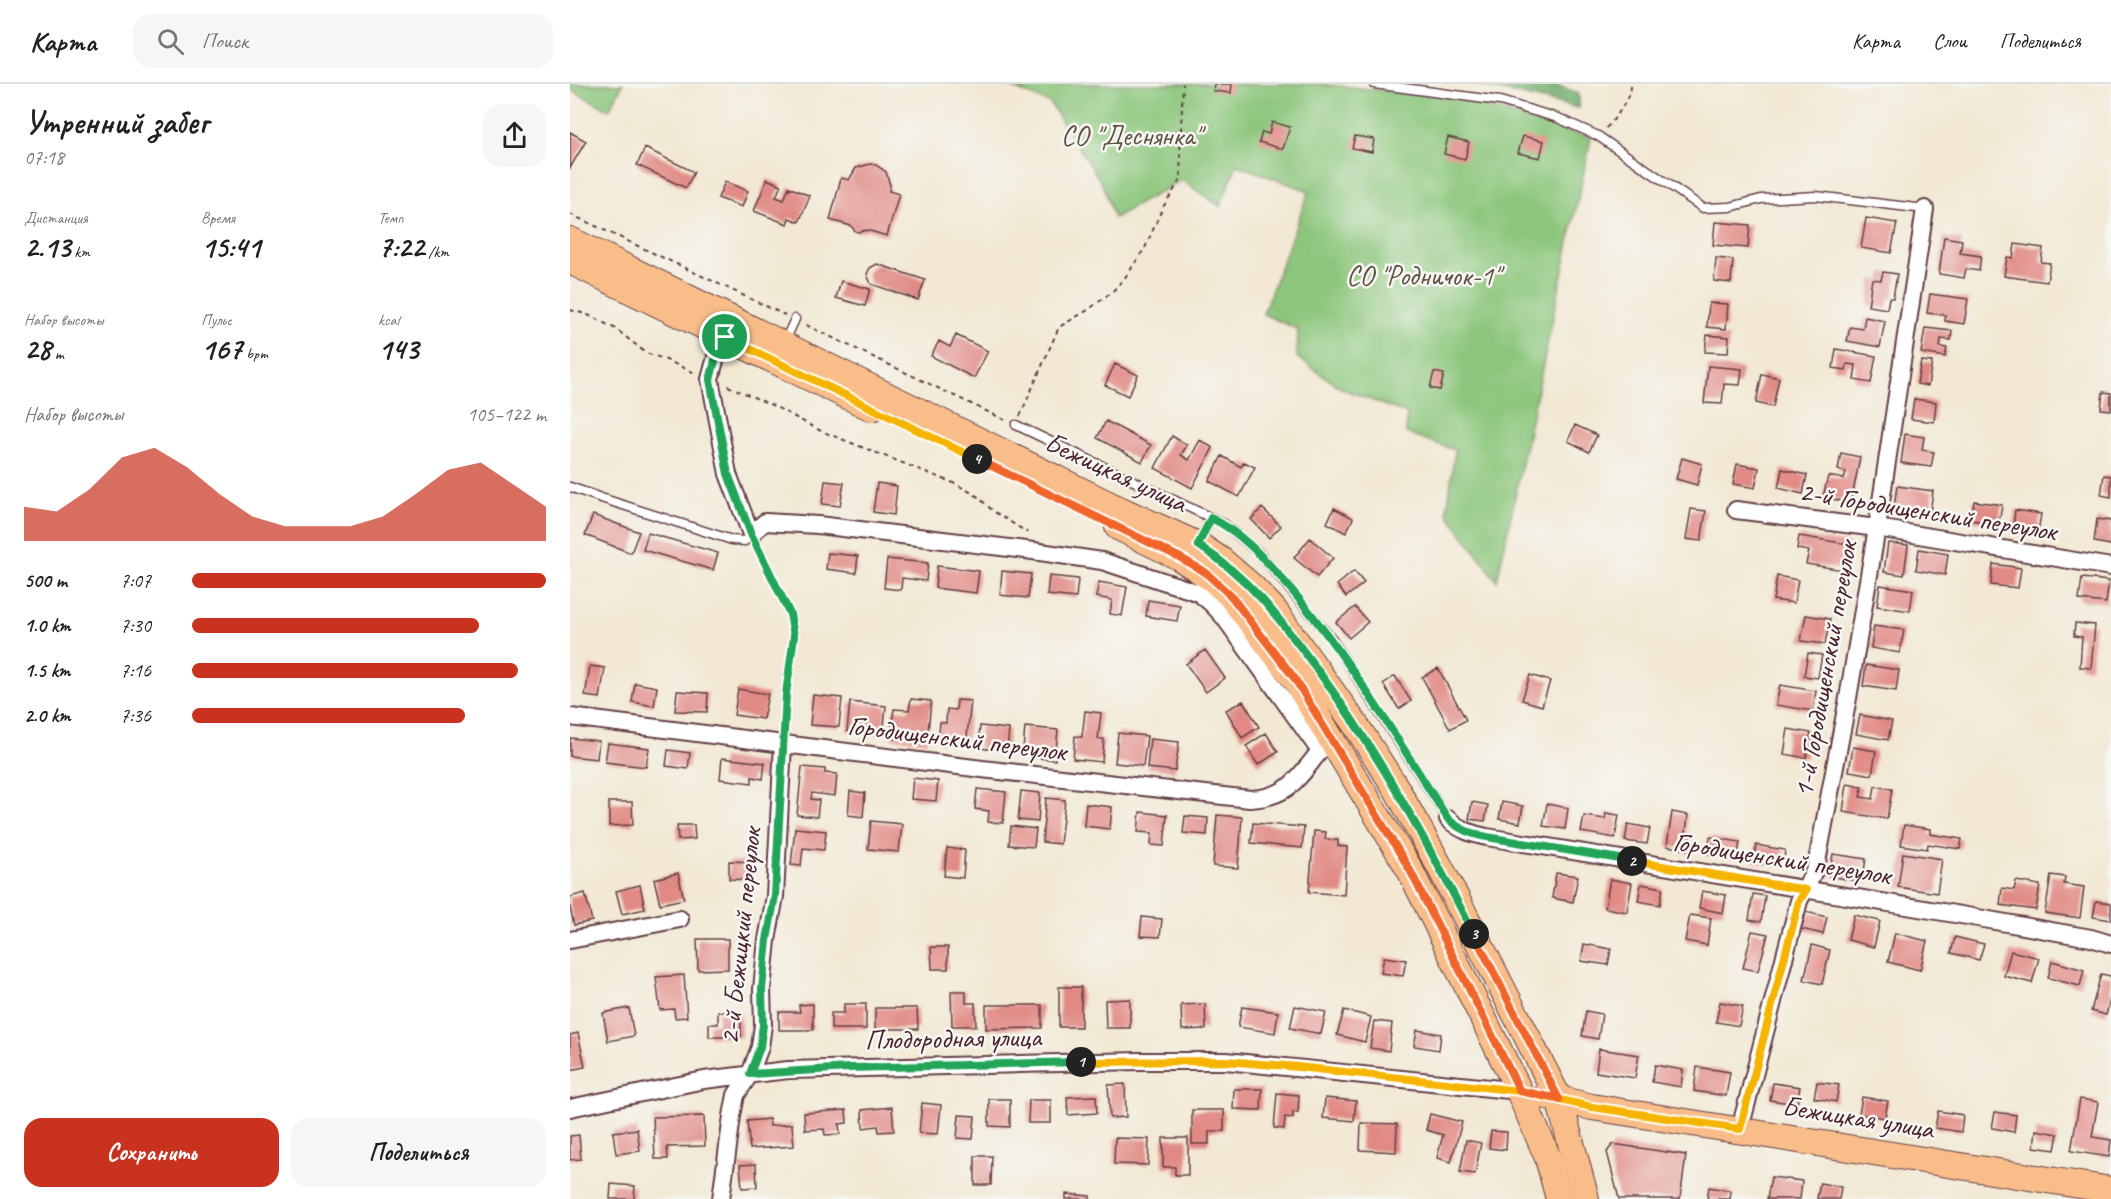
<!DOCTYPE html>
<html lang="ru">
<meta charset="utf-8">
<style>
body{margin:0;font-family:Caveat,sans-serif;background:#f6f6f6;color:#222;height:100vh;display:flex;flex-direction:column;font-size:22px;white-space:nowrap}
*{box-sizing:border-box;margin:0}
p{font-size:20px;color:#767676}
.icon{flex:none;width:33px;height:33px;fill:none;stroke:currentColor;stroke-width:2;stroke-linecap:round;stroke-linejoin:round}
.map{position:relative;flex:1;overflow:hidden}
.sheet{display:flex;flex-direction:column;background:#fff;width:570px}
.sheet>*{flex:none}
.pin{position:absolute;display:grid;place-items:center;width:51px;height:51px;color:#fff;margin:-26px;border:3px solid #fff;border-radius:50%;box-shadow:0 2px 6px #0007}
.km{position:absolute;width:30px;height:30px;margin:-15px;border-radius:50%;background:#222;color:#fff;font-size:16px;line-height:30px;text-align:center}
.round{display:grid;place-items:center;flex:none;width:63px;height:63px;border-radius:18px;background:#f6f6f6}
.headline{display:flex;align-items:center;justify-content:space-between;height:102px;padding:0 24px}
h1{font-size:33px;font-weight:700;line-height:45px}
.metrics{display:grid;grid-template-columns:repeat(3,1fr);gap:9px;height:102px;padding:6px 24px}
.metrics div{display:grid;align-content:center}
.metrics b{font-size:30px;font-weight:700}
.metrics small{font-size:16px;font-weight:400}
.metrics p{font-size:16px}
.chart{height:168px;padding:12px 24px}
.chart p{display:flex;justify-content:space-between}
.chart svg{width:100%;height:108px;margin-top:6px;fill:#c8321e;opacity:.7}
.button{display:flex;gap:12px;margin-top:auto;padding:12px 24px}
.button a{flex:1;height:69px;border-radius:18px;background:#c8321e;color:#fff;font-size:24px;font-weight:700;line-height:69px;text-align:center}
.button a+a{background:#f6f6f6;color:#222}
ul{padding:0 24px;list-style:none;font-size:20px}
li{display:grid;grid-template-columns:96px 72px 1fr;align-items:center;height:45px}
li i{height:15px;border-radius:8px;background:#c8321e}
header{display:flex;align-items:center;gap:36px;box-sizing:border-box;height:84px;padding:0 30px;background:#fff;border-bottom:2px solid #e0e0e0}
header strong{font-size:28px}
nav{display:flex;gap:33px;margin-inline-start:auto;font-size:21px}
.search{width:420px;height:54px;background:#f6f6f6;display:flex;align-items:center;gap:15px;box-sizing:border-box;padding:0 21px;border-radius:18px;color:#767676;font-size:22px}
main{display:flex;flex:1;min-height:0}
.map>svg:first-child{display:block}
.green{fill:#8cc67b;stroke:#6b7253;stroke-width:1.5}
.forest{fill:#71ab6b;stroke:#5e654b;stroke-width:1.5}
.building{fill:#e18984}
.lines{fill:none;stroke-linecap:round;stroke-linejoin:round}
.lane-casing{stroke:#633d44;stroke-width:11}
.street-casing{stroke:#633d44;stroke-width:20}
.primary-casing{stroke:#633d44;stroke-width:28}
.path{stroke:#633d44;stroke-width:2;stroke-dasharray:4.5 4.5;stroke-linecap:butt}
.lane{stroke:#fff;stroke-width:8}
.street{stroke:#fff;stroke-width:16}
.primary{stroke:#f8bd89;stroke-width:26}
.split-1-casing{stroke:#fff;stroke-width:12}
.split-2-casing{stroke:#fff;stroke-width:12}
.split-3-casing{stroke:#fff;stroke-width:12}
.split-4-casing{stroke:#fff;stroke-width:12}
.split-5-casing{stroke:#fff;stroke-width:12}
.split-1{stroke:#22a559;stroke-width:8}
.split-2{stroke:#f5b400;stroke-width:8}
.split-3{stroke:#22a559;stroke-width:8}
.split-4{stroke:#f0652b;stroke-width:8}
.split-5{stroke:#f5b400;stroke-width:8}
.labels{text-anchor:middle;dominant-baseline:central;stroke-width:5;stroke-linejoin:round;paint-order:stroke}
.park-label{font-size:28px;fill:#5e5143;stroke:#f6f6f2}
.street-label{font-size:28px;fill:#4a1f2b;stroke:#f6f6f2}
</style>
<header>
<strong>Карта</strong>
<div class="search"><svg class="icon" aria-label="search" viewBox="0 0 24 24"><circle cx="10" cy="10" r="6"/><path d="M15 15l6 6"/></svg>Поиск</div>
<nav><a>Карта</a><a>Слои</a><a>Поделиться</a></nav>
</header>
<main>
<section class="sheet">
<div class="headline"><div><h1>Утренний забег</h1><p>07:18</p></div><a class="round"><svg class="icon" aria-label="share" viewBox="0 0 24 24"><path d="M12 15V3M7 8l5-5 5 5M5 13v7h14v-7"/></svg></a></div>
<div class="metrics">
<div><p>Дистанция</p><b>2.13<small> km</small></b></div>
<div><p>Время</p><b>15:41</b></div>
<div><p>Темп</p><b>7:22<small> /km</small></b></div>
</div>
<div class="metrics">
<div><p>Набор высоты</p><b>28<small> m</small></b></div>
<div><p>Пульс</p><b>167<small> bpm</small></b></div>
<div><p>kcal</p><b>143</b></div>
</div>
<div class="chart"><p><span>Набор высоты</span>105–122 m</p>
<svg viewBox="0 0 160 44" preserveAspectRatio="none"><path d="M0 44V30L10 32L20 23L30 10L40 6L50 14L60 25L70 34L80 38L90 38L100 38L110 34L120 25L130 15L140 12L150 21L160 30V44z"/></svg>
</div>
<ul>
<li><b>500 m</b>7:07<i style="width:100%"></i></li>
<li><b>1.0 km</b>7:30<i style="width:81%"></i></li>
<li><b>1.5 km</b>7:16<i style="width:92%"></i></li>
<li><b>2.0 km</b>7:36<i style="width:77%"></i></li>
</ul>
<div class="button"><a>Сохранить</a><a>Поделиться</a></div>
</section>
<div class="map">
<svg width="1541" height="1115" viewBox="0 0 1541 1115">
<rect width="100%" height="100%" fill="#f6f6f2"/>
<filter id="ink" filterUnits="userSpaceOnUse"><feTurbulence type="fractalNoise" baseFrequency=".0167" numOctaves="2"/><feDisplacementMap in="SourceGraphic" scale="12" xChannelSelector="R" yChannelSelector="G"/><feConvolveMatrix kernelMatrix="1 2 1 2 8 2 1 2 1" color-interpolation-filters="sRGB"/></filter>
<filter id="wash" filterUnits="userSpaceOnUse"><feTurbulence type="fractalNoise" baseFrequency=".008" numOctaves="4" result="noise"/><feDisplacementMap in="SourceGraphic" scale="24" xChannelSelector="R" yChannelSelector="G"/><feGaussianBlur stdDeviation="1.35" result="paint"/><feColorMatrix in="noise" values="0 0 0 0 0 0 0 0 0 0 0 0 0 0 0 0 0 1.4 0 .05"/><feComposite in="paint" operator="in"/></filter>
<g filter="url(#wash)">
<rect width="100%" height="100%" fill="#f2e8d3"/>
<!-- green -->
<path class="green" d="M0 0H53L39 26 0 5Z
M434 0H751L888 14 1021 54 927 497 877 429 885 366 836 349 837 330 771 304 727 273 728 245 693 230 739 107 667 81 650 122 611 96 544 134 533 101 480 19Z"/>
<!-- forest -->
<path class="forest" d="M903 0H983L1009 9V24Z"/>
<g id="blocks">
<!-- building -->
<path class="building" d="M644 0H662L661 9 643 7Z
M702 38 720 43 713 65 689 58 692 48 699 50Z
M0 48 16 57 0 84Z
M785 52 804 55 802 68 782 64Z
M953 52 974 57 970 74 948 69Z
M878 53 899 58 895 75 874 70Z
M75 64 124 88 116 104 67 81Z
M300 80 306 81 316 88 320 101 319 107 329 110 317 152 297 146 289 148 285 147 281 142 260 136 271 94 279 96 286 84Z
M197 95 211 101 206 113 214 116 219 103 240 112 229 138 219 134 217 140 184 127Z
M155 98 178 107 172 123 148 114Z
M1296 134 1327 139 1321 169 1291 164Z
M1145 138 1180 141 1178 164 1143 161Z
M1374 153 1392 156 1390 169 1411 172 1409 187 1396 185 1394 194 1369 190Z
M1445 160 1473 164 1471 178 1480 179 1477 198 1434 192 1437 173 1443 174Z
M1146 174 1163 176 1161 199 1144 197Z
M307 180 355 196 348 216 301 200 297 190 300 184Z
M1313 188 1327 190 1323 214H1319L1317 225 1298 222 1302 195 1311 196Z
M271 197 300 205 295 222 266 214Z
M1360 210 1398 215 1394 240 1375 237V231L1357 229Z
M1139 219 1158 220 1156 245 1137 243Z
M1295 233 1315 237 1310 263 1277 257 1280 243 1293 245Z
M1355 244 1382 247 1381 256 1371 255 1370 263 1377 264 1375 273 1351 269Z
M386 251 418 267 404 294 361 272 369 257 380 263Z
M1137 251 1159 253 1158 269 1135 268Z
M1266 265 1306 272 1301 299 1284 296 1286 281 1277 280 1276 286 1263 284Z
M1351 277 1362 278 1358 302 1347 300Z
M545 280 568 291 558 312 535 301Z
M1138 282 1172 285 1170 301 1154 300 1152 320 1134 319Z
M864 288 874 290 870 306 860 304Z
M1192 290 1209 294 1203 323 1186 319Z
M1533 308 1541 309V326L1531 325Z
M1344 315 1366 318 1364 338 1341 335Z
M536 337 581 361 572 378 527 354Z
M1005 341 1027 351 1019 368 998 357Z
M1335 350 1354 353 1352 366 1364 368 1361 383 1331 379Z
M602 352 617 361 611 371 619 376 630 356 643 364 622 404 585 384Z
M1271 369 1290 373 1281 419 1253 413 1258 392 1274 395 1276 388 1268 386Z
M652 372 671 383 674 378 685 383 669 413 639 397Z
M1112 374 1132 380 1127 401 1106 395Z
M1167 380 1189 384 1185 404 1163 400Z
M1212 385 1237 391 1233 410 1208 404Z
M1534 391 1541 392V413L1531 411Z
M255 397 274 399 270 422 252 420Z
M307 399 327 402 324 431 303 428Z
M1327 402 1363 407 1360 429 1324 424Z
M1404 417 1432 421 1429 440 1401 436Z
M692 424 711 442 699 454 681 435Z
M764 424 783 434 776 449 757 439Z
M1121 425 1136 427 1131 457 1116 455Z
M1445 426 1471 430 1468 448 1443 444Z
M23 431 69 448 61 469 15 451Z
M1527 435 1541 437V461L1524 458Z
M78 449 148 469 143 486 73 466Z
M1229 452 1278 460 1273 486 1236 480 1239 467 1227 465Z
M740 454 763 474 747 493 724 474Z
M1318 459 1338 461 1334 491 1314 488Z
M1349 465 1378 470 1375 491 1346 486Z
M258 469 288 472 286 489 256 485Z
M317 475 358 479 356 497 332 494 331 506 314 504Z
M1423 480 1451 484 1448 504 1421 501Z
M367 482 409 487 406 509 365 504Z
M432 487 461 490 458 514 430 511Z
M784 487 794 499 776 513 767 501Z
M479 492 508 495 506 514 477 511Z
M1207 492 1228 496 1224 519 1203 516Z
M1512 494 1539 497 1536 519 1509 516Z
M529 498 557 503 552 532 540 530 542 516 526 513Z
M1310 501 1343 506 1340 527 1307 522Z
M578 516 610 521 607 537 576 532Z
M785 523 798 538 779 554 766 538Z
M1236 531 1260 535 1255 560 1231 557Z
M1505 539 1525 541 1521 584 1510 583 1512 553 1504 552Z
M1304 542 1334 546 1330 569 1301 564Z
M635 566 655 594 636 608 616 580Z
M1238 569 1252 571 1248 594 1234 592Z
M1296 581 1329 586 1326 607 1293 602Z
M20 582 35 584 30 614 15 612Z
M868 584 896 636 880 645 852 593Z
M960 591 980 597 972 622 952 616Z
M825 592 841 617 829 625 813 600Z
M65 599 87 603 84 622 62 618Z
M1210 601 1246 607 1243 627 1206 621Z
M168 605 198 610 193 635 164 631Z
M107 607 138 609 137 628 105 627Z
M243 611 272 614 269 643 240 641Z
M341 615 361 617 357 658 320 654 324 625 339 626Z
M387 616 401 617 396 661 368 658 370 638 376 639 377 625 386 626Z
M673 617 689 643 672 654 656 626Z
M280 618 316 622 313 651 277 647Z
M515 627 531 629 528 655H534L532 678 503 675 505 652 512 653Z
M1290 631 1322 637 1318 656 1286 650Z
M410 642 439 645 437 667 408 664Z
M455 643 488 646 485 676 469 674 470 668 453 666Z
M1218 645 1241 649 1236 674 1214 670Z
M548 649 577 652 573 682 545 679Z
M696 649 708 668 688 681 676 662Z
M0 654 29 657 27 675 0 672Z
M580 655 609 658 605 687 577 684Z
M38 659 79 664 76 683 35 678Z
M1283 663 1306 667 1302 691 1279 687Z
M98 666 120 669 118 685 96 682Z
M152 674 195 679 193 695 182 693V699L150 695Z
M232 683 255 685V689L267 690 265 712 242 709 241 715 249 716 247 733 227 731Z
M343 694 368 697 366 717 341 715Z
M1277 700 1292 703 1290 713 1303 715 1305 702 1322 705 1317 735 1273 728Z
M407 705 436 708 433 739 418 738 419 727 405 725Z
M280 707 295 709 293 733 278 731Z
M451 707 470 709 468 738 448 736Z
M476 714 495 716 490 760 472 758Z
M39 718H62L63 741 39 742Z
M902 718 918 721 915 737 899 735Z
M932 718 953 722 950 739 929 735Z
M516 720 542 723 540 745 514 742Z
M977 720 998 724 995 745 973 742Z
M570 728 597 731 594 762 581 761 582 749 568 748Z
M1102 728 1118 731 1116 748 1121 749 1118 766 1097 762Z
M1036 729 1049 731 1045 754 1011 748 1014 732 1035 735Z
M647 731 672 733 668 784 643 782Z
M615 732 638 734 637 751 613 749Z
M301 737 332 740 329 768 298 765Z
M683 739 734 743 732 764 681 759Z
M1058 740 1080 744 1077 760 1055 757Z
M107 741H124L125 755 108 756Z
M1334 741 1360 745V750L1392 755 1390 765 1358 760 1357 765 1331 761Z
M441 742 466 745 464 763 439 761Z
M225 744 256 747 254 766 233 764 231 782 221 781Z
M744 747 756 748 755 755 768 756V762L777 763 774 811 739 808Z
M1140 753 1170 758 1167 775 1137 770Z
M1186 761 1215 766 1213 783 1183 778Z
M377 764 395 766 393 794 374 792Z
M1333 769 1372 775 1367 809 1328 803Z
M1263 770 1296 775 1292 798 1259 792Z
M159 777 183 778 182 796 159 795Z
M108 789 114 815 90 820 84 795Z
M986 789 1008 792 1003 818 982 814Z
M1481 791 1495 793 1494 800 1514 803 1510 834 1475 829Z
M1040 795 1062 799 1057 828 1035 824Z
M1446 797 1470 801 1466 826 1430 821 1432 804 1444 806Z
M1071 800 1093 804 1090 821 1068 817Z
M70 801 75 825 52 830 46 807Z
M1132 807 1156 811 1153 829 1129 824Z
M15 809 22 837 4 841 0 823V813Z
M1183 810 1195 812 1191 838 1179 836Z
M1526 817 1541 819V836L1523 833Z
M1236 828 1257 833 1253 850 1231 845Z
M1120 831 1141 834 1137 861 1115 857Z
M1284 831 1310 837 1304 863 1278 856Z
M572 833 592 835 590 853 570 852Z
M1182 847 1198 850 1188 887 1173 884Z
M1325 849 1357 857 1350 886 1318 878Z
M1385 853 1414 860 1409 876 1381 869Z
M127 855H158V885L128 886Z
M1014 860 1041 865 1038 881 1011 877Z
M1242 861 1260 866 1252 900 1234 896Z
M361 863H378V885H362Z
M1441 867 1469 874 1462 899 1434 892Z
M814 873 836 876 833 892 811 889Z
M1482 877 1514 886 1510 902 1478 894Z
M1531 890 1541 892V912L1536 931 1521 927Z
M114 891 117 933 105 934 104 925 90 926 86 893Z
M489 903H511V943H489Z
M381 907H396V919H405L406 942H382Z
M560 915V944H536L535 916Z
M1150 918 1173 922 1169 942 1146 938Z
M243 920V946H209V928H230L229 921Z
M274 920H296V945H261V929H274Z
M635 920 636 945 612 946 611 921Z
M416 921H472V944L416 945Z
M725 922 756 928 751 950 720 944Z
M672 923 708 928 705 949 668 943Z
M59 924 64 952 38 957 33 929Z
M305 924H347L348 945H305Z
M774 926 801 933 795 958 767 951Z
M1016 927 1032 930 1028 955 1012 952Z
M148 928H171V953H139V940H148Z
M804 937 822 939 819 967 800 964Z
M847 946 871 950 869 966 844 962Z
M8 949 15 983 0 986V951Z
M1029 965 1069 971 1065 994 1026 988Z
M1085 981 1113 986 1111 1003 1082 998Z
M1127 983 1160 988 1156 1012 1124 1007Z
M1247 998 1269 1001 1266 1018 1244 1014Z
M1203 999 1230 1003 1227 1020 1200 1016Z
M555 1000 556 1033 540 1034 538 1001Z
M664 1005H692L691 1026 663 1025Z
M707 1009 729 1011 728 1028H723V1034L715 1033 714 1045 704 1044Z
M526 1012 527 1029 498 1031 497 1013Z
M1292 1013 1318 1017 1315 1034 1289 1030Z
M755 1014 786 1017 784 1037 753 1034Z
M419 1015H440V1043L419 1042Z
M1510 1015 1528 1018 1522 1053 1541 1056 1539 1073 1501 1067Z
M459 1016H481V1039H458Z
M352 1019 371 1021 368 1050 349 1049Z
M322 1023 324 1047 309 1048 308 1042 293 1044 292 1026Z
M276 1026 277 1039 269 1040 270 1050 255 1051 254 1045 235 1046 234 1029Z
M622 1026H654V1047H639V1060H622Z
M1368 1027 1393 1031 1391 1048 1365 1044Z
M1425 1028 1446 1031 1444 1048 1422 1044Z
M860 1030 892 1038 881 1078 867 1074 873 1051 856 1046Z
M389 1031 405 1032 403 1055 387 1054Z
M134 1032 135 1062 97 1063 98 1075H85L83 1033Z
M199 1035 200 1042 222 1040 224 1062 180 1065 177 1037Z
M791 1039 827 1040 826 1068 790 1066Z
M67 1045 70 1067 46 1070 43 1048Z
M1466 1046 1488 1050 1485 1066 1464 1063Z
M921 1047 937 1048 936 1066 919 1064Z
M9 1051 11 1075 0 1076V1052Z
M545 1054 579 1055 578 1081 544 1080Z
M593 1054H618V1091H605V1083H593Z
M896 1056 911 1059 905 1090 890 1088Z
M1043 1060 1116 1071 1110 1115H1049L1037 1068Z
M405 1072H422L421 1101H405Z
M186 1080 187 1103 172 1104 170 1081Z
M1201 1093 1232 1097 1230 1115H1197Z
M1250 1099 1271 1103 1269 1115H1247Z
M41 1100 65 1102 64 1115H40Z
M1139 1103 1161 1107 1160 1115H1137Z
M496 1110 520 1112V1115H496Z"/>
</g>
</g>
<g filter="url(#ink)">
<use href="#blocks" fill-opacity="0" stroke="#633d44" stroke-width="1.5"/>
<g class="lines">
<!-- lane casing -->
<g class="lane-casing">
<path id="lane" d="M804 0 930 17 988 34 1028 52 1133 124 1160 123 1191 115 1246 112 1355 125
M214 259 225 235
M446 341 654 440 689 469 761 554 878 735
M0 403 31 414 162 456 175 457 181 450
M630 457 641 434"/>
</g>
<!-- street casing -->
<g class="street-casing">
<path id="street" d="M1166 426 1307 444 1541 483
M0 633 412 685 680 715C719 713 727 695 750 667L654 533 641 519 629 509 532 477 456 466 248 441 195 438 181 450 158 390 140 295 146 273 155 253
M878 735C890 746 902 750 917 753L1391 831 1521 854 1541 860
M0 856 110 835
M0 1024 134 996 218 986 569 977H656L949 1007
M1170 1045 1229 817 1246 783 1278 614 1307 444 1355 125
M151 1115 162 1032 166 1011 180 990 190 963 193 941 192 905 197 856 205 812 213 660"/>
</g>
<!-- primary casing -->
<g class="primary-casing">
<path id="primary" d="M0 156 542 422 628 461 652 477 681 502 704 526 785 640 826 704 870 783 989 1015 1016 1115
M0 177 302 324
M548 443 609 473 644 496 661 512 725 595 840 786 949 1007 978 1074 989 1115
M976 1012 1022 1023 1541 1106"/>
</g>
<!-- path -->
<path class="path" d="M1036 44C1049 30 1057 18 1062 0
M0 130 215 231
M0 226 16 230 46 245 76 269 94 275 125 289
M236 241 437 337
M158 302 204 322 251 347 386 400 407 412 423 427 458 449
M450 332 489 243 518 226 542 208 557 191 575 164 593 123 611 95 610 69 613 0
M188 464 220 530 224 551 214 645"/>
<!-- lane -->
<use href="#lane" class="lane"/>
<!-- street -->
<use href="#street" class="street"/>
<!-- primary -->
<use href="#primary" class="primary"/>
</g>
</g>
<g class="lines" filter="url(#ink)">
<!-- split-1 casing -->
<g class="split-1-casing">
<path id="split-1" d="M155 253 146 273 140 296 158 390 181 450 220 530 224 552 216 610 205 812 197 856 192 905 193 941 190 963 180 990 279 984 511 978"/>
</g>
<!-- split-2 casing -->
<g class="split-2-casing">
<path id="split-2" d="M511 978 656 977 728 983 950 1007 1022 1023 1170 1045 1226 829 1229 817 1236 806 1062 777"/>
</g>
<!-- split-3 casing -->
<g class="split-3-casing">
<path id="split-3" d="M904 850C857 758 808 668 746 584 709 534 681 495 628 461L641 434C670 448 692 472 713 496 777 569 826 654 878 735 890 746 902 750 917 753L1062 777"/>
</g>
<!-- split-4 casing -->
<g class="split-4-casing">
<path id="split-4" d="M407 375 609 473 635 488 661 512 725 595 840 786 950 1007 989 1015 904 850"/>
</g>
<!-- split-5 casing -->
<g class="split-5-casing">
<path id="split-5" d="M155 253 407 375"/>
</g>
<!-- split-1 -->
<use href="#split-1" class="split-1"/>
<!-- split-2 -->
<use href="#split-2" class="split-2"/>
<!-- split-3 -->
<use href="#split-3" class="split-3"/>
<!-- split-4 -->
<use href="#split-4" class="split-4"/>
<!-- split-5 -->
<use href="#split-5" class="split-5"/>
</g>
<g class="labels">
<!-- park labels -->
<g class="park-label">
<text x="561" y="51">СО "Деснянка"</text>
<text x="853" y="191">СО "Родничок-1"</text>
</g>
<!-- street labels -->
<g class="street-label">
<text transform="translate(546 388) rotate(25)">Бежицкая улица</text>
<text transform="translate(1358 427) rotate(9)">2-й Городищенский переулок</text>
<text transform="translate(1255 585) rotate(-80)">1-й Городищенский переулок</text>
<text transform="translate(387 654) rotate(7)">Городищенский переулок</text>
<text transform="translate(1212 774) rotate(9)">Городищенский переулок</text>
<text transform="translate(170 852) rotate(-84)">2-й Бежицкий переулок</text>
<text transform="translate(383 954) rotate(-1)">Плодородная улица</text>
<text transform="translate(1288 1033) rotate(9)">Бежицкая улица</text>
</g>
</g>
</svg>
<div class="pin" style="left:155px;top:253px;background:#1e9e55"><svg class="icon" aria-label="arrive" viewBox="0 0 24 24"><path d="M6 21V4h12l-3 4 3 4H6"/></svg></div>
<b class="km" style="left:511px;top:978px">1</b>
<b class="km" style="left:1062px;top:777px">2</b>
<b class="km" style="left:904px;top:850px">3</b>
<b class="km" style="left:407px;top:375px">4</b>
</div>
</main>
